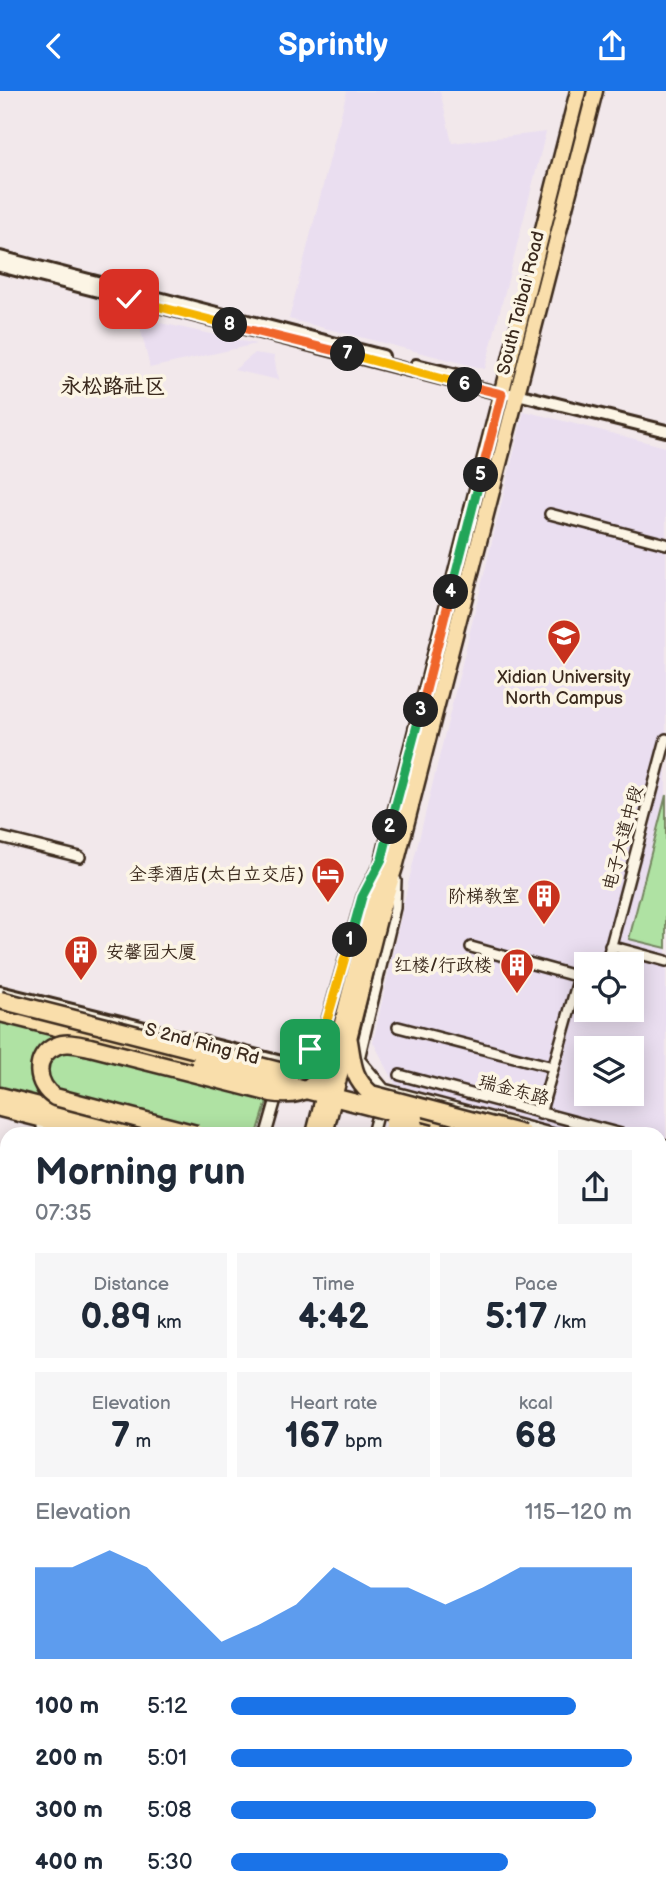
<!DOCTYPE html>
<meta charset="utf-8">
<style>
body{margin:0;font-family:"Balsamiq Sans","LXGW WenKai TC",sans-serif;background:#f6f6f7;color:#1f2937;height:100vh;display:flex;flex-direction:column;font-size:26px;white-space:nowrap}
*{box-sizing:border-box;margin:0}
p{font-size:23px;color:#747a83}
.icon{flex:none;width:38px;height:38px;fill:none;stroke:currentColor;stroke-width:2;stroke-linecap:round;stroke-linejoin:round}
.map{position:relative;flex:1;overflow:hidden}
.details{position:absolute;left:0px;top:1036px;width:667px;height:777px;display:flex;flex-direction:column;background:#fff;border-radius:21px 21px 0 0;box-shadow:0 4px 18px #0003}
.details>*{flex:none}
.controls{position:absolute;left:574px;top:861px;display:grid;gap:14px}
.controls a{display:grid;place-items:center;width:70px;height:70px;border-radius:0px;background:#fff;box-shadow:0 4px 18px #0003;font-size:35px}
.pin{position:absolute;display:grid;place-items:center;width:60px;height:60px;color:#fff;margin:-30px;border-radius:14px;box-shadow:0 4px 10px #0006}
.km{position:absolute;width:35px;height:35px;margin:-18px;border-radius:50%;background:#222;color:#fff;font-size:19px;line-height:35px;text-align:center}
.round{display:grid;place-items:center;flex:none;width:74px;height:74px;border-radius:0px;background:#f6f6f7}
.summary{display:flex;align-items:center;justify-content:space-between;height:119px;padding:0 35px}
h1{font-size:38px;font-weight:700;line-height:52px}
.metrics{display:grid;grid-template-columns:repeat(3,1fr);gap:10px;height:119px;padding:7px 35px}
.metrics div{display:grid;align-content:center;border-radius:0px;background:#f6f6f7;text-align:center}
.metrics b{font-size:35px;font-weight:700}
.metrics small{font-size:19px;font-weight:400}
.metrics p{font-size:19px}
.chart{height:196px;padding:14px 35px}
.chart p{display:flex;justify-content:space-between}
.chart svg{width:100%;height:126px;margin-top:7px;fill:#1a73e8;opacity:.7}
ul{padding:0 35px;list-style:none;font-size:23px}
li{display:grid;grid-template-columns:112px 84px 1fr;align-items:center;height:52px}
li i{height:18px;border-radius:9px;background:#1a73e8}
header{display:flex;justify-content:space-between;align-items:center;height:91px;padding:0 35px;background:#1a73e8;color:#fff;font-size:32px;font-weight:700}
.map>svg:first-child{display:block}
.built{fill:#eadef0;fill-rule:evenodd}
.green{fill:#afe2a3;stroke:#758660;stroke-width:2}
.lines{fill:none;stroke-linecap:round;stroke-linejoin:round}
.minor-casing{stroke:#3b2a1e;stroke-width:14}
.tertiary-casing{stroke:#3b2a1e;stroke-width:16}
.primary-casing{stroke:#3b2a1e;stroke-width:19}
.trunk-casing{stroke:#3b2a1e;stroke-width:21}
.minor{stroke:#fcf5e5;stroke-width:9}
.tertiary{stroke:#fcf5e5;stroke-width:10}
.primary{stroke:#f9deab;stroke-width:14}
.trunk{stroke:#f9deab;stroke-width:16}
.primary-bridge-casing{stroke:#3b2a1e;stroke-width:19;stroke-linecap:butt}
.trunk-bridge-casing{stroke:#3b2a1e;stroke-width:21;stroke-linecap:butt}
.primary-bridge{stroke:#f9deab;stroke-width:14}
.trunk-bridge{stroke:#f9deab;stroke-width:16}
.split-1-casing{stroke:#fff;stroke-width:14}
.split-2-casing{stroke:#fff;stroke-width:14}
.split-3-casing{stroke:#fff;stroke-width:14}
.split-4-casing{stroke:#fff;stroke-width:14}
.split-5-casing{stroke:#fff;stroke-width:14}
.split-6-casing{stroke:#fff;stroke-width:14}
.split-7-casing{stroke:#fff;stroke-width:14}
.split-8-casing{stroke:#fff;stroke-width:14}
.split-9-casing{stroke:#fff;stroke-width:14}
.split-1{stroke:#f5b400;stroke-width:9}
.split-2{stroke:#22a559;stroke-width:9}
.split-3{stroke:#22a559;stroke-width:9}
.split-4{stroke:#f0652b;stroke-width:9}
.split-5{stroke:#22a559;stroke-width:9}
.split-6{stroke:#f0652b;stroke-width:9}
.split-7{stroke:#f5b400;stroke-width:9}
.split-8{stroke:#f0652b;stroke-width:9}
.split-9{stroke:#f5b400;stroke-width:9}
.labels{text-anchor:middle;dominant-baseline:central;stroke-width:7;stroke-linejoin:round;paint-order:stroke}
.street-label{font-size:18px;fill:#3b2a1e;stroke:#fcf5e5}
.poi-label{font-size:18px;fill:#3b2a1e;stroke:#fcf5e5;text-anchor:end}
.quarter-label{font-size:21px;font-weight:bold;fill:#3b2a1e;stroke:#fcf5e5}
</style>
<header><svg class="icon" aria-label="back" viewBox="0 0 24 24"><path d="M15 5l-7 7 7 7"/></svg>Sprintly<svg class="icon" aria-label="share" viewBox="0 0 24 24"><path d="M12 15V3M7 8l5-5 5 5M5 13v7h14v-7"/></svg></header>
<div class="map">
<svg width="666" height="1813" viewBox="0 0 666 1813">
<rect width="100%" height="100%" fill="#f2e8eb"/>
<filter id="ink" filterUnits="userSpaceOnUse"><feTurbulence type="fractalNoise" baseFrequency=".0143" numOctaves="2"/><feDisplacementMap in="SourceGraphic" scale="14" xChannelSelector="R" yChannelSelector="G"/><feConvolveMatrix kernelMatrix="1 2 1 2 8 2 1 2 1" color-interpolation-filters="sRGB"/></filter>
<g filter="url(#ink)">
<!-- built -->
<path class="built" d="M347 0H440L452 52 546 41 485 278 289 228Z
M138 227 256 253 150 277Z
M255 262 274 265 278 289 234 279Z
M524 320 666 356V1068L660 1066V1043H576L396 994 373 951 408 793ZM586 873H632V919H586ZM586 957H632V1003H586Z"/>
<!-- green -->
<path class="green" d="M666 704V857L629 848Z
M0 930 65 947 44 956 47 1010 0 998Z
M72 958 268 1007 257 1043H212L56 1001 48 994 45 971 51 964Z
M660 1099 666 1101V1169L660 1167Z"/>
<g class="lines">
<!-- minor casing -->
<g class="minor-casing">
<path id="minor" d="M550 423 666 453
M0 746 80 766
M610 855 666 870
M471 856 579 886
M606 873 666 648
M398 936 553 976
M319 957 362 806 376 779
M350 966 359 968 384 998 372 1043
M359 968 395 817 396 789
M285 977 289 965C302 957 316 956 330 960
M400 984 621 1043
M384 998 554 1043
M540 1023 579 886 586 888
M42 1036 70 1043
M266 1043 278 1001
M660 1053 666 1054
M660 1193 666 1194
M660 1484 666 1483
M396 1806 398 1813"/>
</g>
<!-- tertiary casing -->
<g class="tertiary-casing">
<path id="tertiary" d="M0 166 383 265
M0 175 502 303H517L666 340
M416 274 465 286
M0 901 286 972
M0 1410 7 1409
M660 1410 666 1409
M0 1420 7 1418
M0 1803 7 1802"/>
</g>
<!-- primary casing -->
<g class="primary-casing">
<path id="primary" d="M371 817 578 0
M380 824 396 773 595 0
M407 1806 409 1813
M423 1806 425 1813"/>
</g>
<!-- trunk casing -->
<g class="trunk-casing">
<path id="trunk" d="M0 922 200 972
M0 1005 150 1043
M0 1017 103 1043
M415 1027 475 1043
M660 1079 666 1081
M660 1174 666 1176"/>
</g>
<!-- minor -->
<use href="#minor" class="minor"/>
<!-- tertiary -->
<use href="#tertiary" class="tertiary"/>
<!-- primary -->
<use href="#primary" class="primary"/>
<!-- trunk -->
<use href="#trunk" class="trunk"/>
<!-- primary-bridge casing -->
<g class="primary-bridge-casing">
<path id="primary-bridge" d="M314 1043 371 817
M325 1043 380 824"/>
</g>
<!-- trunk-bridge casing -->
<g class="trunk-bridge-casing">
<path id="trunk-bridge" d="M0 909 287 982 315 976 339 947
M349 950C353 973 352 986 371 1003L523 1043
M200 972 415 1027
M393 1033 431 1043
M196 1043 55 1006C36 995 32 965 56 955 67 950 78 954 90 956L271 1002C305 1008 315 995 333 968"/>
</g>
<!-- primary-bridge -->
<use href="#primary-bridge" class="primary-bridge"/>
<!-- trunk-bridge -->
<use href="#trunk-bridge" class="trunk-bridge"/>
</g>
</g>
<g class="lines" filter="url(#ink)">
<!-- split-1 casing -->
<g class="split-1-casing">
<path id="split-1" d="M310 958 319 957 350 849"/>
</g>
<!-- split-2 casing -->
<g class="split-2-casing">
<path id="split-2" d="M350 849 362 806 382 768 390 736"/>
</g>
<!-- split-3 casing -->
<g class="split-3-casing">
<path id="split-3" d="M390 736 421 619"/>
</g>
<!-- split-4 casing -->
<g class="split-4-casing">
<path id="split-4" d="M421 619 451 501"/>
</g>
<!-- split-5 casing -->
<g class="split-5-casing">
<path id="split-5" d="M451 501 481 384"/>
</g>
<!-- split-6 casing -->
<g class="split-6-casing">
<path id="split-6" d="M465 294 502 303 481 384"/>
</g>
<!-- split-7 casing -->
<g class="split-7-casing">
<path id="split-7" d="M348 263 465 294"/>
</g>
<!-- split-8 casing -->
<g class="split-8-casing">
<path id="split-8" d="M230 234 348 263"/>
</g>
<!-- split-9 casing -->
<g class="split-9-casing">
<path id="split-9" d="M129 208 230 234"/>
</g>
<!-- split-1 -->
<use href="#split-1" class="split-1"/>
<!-- split-2 -->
<use href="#split-2" class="split-2"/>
<!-- split-3 -->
<use href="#split-3" class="split-3"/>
<!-- split-4 -->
<use href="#split-4" class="split-4"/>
<!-- split-5 -->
<use href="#split-5" class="split-5"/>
<!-- split-6 -->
<use href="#split-6" class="split-6"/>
<!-- split-7 -->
<use href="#split-7" class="split-7"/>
<!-- split-8 -->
<use href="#split-8" class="split-8"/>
<!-- split-9 -->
<use href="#split-9" class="split-9"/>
</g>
<!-- icons -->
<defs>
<g id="university-pin" transform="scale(1.75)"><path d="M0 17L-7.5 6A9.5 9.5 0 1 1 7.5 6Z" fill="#c8321e" stroke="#fcf5e5"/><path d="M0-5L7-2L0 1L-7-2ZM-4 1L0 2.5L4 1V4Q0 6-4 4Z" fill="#fff"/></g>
<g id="hotel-pin" transform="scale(1.75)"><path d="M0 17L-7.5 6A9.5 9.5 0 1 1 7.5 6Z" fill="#c8321e" stroke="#fcf5e5"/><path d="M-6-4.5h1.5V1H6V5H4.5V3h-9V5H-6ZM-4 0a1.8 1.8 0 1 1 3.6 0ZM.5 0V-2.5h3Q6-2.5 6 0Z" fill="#fff"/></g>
<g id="building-pin" transform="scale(1.75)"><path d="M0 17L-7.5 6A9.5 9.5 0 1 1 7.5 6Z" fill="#c8321e" stroke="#fcf5e5"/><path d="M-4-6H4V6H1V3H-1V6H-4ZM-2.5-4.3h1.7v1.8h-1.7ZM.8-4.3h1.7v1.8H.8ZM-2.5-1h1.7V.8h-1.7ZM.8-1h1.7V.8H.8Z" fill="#fff"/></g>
</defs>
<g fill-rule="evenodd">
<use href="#university-pin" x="564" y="545"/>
<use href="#hotel-pin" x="328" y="783"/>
<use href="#building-pin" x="544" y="805"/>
<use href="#building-pin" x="81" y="861"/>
<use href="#building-pin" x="517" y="874"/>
</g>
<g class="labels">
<!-- street labels -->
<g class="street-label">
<text transform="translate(521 212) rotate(-76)">South Taibai Road</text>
<text transform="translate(623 747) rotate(-75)">电子大道中段</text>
<text transform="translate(202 953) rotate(15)">S 2nd Ring Rd</text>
<text transform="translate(514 999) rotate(15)">瑞金东路</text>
</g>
<!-- poi labels -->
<g class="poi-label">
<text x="564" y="586" text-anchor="middle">Xidian University<tspan x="564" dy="21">North Campus</tspan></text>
<text x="304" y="783">全季酒店(太白立交店)</text>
<text x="520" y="805">阶梯教室</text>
<text x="106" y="861" text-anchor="start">安馨园大厦</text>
<text x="492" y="874">红楼/行政楼</text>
</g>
<!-- quarter labels -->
<g class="quarter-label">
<text x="113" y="295">永松路社区</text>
</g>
</g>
</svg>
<div class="controls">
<a><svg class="icon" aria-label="locate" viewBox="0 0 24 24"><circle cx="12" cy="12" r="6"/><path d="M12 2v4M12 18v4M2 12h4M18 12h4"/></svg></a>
<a><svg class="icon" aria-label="layers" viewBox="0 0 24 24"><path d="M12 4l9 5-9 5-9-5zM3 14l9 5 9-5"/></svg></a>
</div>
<div class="pin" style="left:310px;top:958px;background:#1e9e55"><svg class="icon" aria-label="arrive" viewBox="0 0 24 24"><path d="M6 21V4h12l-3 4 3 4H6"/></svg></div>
<div class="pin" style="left:129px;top:208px;background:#d93025"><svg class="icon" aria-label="check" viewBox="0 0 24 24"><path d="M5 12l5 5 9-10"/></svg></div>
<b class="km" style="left:350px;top:849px">1</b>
<b class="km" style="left:390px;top:736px">2</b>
<b class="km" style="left:421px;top:619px">3</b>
<b class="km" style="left:451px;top:501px">4</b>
<b class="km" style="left:481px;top:384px">5</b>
<b class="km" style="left:465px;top:294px">6</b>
<b class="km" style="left:348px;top:263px">7</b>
<b class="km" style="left:230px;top:234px">8</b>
<section class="details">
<div class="summary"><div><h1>Morning run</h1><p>07:35</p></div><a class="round"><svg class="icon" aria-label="share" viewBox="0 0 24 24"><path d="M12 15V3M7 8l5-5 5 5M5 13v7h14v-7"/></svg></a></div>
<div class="metrics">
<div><p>Distance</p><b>0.89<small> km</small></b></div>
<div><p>Time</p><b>4:42</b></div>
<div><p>Pace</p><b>5:17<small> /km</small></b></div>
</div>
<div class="metrics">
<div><p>Elevation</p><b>7<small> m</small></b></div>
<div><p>Heart rate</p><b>167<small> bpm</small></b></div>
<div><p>kcal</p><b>68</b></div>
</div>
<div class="chart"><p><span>Elevation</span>115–120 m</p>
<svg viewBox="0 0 160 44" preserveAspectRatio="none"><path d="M0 44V12L10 12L20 6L30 12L40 25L50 38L60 32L70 25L80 12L90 19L100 19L110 25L120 19L130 12L140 12L150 12L160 12V44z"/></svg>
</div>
<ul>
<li><b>100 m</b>5:12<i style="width:86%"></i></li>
<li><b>200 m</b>5:01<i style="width:100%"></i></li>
<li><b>300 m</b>5:08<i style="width:91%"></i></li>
<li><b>400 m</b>5:30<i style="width:69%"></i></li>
</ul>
</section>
</div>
